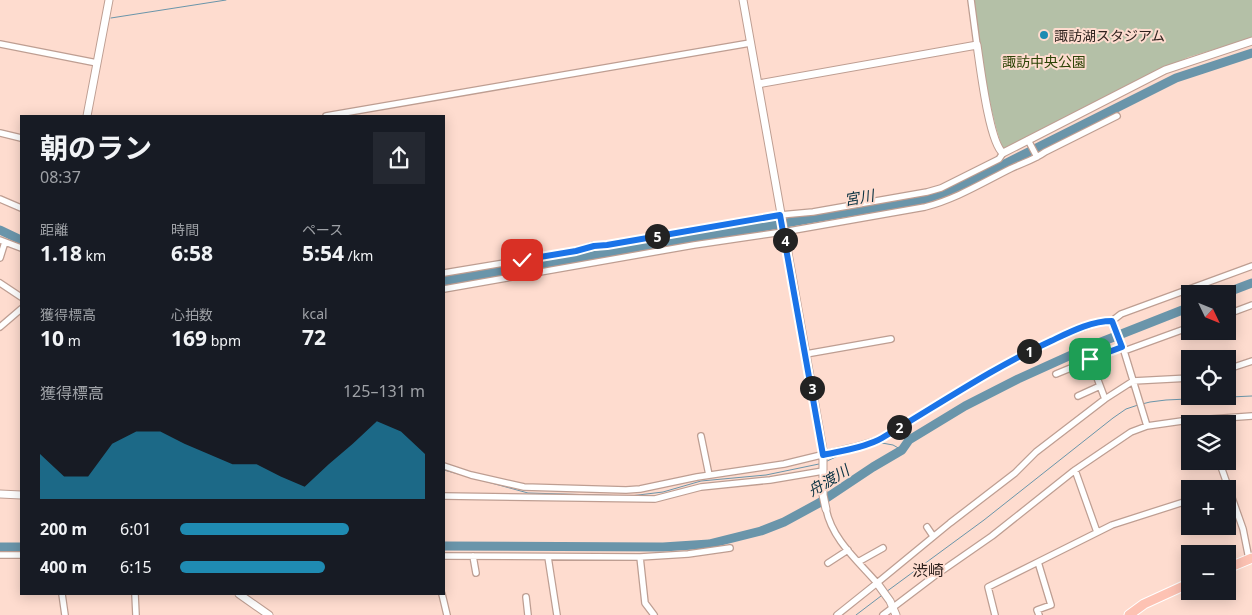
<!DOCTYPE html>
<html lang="ja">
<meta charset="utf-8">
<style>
body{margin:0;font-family:"Noto Sans","Noto Sans JP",sans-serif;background:#242831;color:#f1f3f6;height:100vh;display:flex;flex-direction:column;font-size:19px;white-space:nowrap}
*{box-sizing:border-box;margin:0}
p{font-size:16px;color:#9ea1a6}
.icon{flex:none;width:28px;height:28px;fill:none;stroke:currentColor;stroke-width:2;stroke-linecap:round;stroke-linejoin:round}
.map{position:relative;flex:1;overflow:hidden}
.drawer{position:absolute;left:20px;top:115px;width:425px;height:480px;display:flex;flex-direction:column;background:#171b24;border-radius:0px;box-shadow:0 2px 12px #0003}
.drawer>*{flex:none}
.needle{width:32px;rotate:133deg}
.tools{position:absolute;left:1181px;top:285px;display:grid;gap:10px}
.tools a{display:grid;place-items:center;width:55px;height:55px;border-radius:0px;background:#171b24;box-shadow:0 2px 12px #0003;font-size:25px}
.pin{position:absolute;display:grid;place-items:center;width:42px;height:42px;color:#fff;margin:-21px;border-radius:10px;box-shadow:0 2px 8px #0006}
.km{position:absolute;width:25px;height:25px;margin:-12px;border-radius:50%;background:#222;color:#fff;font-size:14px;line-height:25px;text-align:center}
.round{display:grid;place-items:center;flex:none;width:52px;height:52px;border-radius:0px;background:#242831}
.headline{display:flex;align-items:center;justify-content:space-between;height:85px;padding:0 20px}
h1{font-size:28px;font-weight:700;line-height:38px}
.metrics{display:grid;grid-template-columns:repeat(3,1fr);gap:8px;height:85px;padding:5px 20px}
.metrics div{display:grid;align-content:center}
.metrics b{font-size:21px;font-weight:700}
.metrics small{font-size:14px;font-weight:400}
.metrics p{font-size:14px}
.chart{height:140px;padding:10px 20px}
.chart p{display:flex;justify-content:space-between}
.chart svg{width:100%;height:90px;margin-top:5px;fill:#1f8bb2;opacity:.7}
ul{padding:0 20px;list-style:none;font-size:16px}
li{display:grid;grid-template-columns:80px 60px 1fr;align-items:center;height:38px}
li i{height:12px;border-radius:6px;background:#1f8bb2}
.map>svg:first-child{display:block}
.green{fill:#b4c0a7}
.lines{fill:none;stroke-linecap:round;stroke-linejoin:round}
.stream{stroke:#6a95aa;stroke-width:1}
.river{stroke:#6a95aa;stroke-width:9}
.minor-casing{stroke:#be9e92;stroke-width:8}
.tertiary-casing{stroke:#be9e92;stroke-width:9}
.primary-casing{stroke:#fff;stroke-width:11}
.minor{stroke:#fff;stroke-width:5.5}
.tertiary{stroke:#fff;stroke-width:7}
.primary{stroke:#fdc2b3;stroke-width:9}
.route-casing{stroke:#fff;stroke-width:10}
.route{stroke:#1a73e8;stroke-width:6}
.poi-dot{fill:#1f8bb2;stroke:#fedccf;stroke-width:2}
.labels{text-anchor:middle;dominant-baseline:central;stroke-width:4;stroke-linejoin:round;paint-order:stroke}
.poi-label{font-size:14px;fill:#2f221e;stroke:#fedccf;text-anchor:start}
.park-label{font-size:14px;fill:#2d4306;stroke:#fedccf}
.water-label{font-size:15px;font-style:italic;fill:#0b3242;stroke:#fedccf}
.quarter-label{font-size:16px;fill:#2f221e;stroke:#fedccf}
</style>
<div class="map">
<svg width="1252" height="615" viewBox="0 0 1252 615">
<rect width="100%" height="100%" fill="#fedccf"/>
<!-- green -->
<path class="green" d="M973 0H1252V38L1189 57 1159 70 1005 149 1002 147C986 100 982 49 973 0Z"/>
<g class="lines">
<!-- stream -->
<path class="stream" d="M111 18 226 0
M1142 404 1150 402 1166 400 1252 396
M825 462 840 455 866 449 882 443 893 445 902 450
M444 470 528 493 630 496 663 492 701 481 766 475 819 464
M886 592 984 520 1113 418 1126 409 1138 405
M856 615 881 596"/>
<!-- river -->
<path class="river" d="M0 230 21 240
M444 281 927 199 940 196 963 185 1176 78 1252 53
M1223 294 1252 283
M444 546 663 547 709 544 761 531 784 522 819 503 873 467 902 450 909 440 965 406 1018 379 1091 346 1190 307
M0 547H21"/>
<!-- minor casing -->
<g class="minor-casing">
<path id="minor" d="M971 0 977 45
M0 44 97 63
M326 116 750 43
M0 133 21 138
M1028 140 1037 157
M0 199 21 208
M0 240 21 248
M0 258 5 242
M444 273 576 251 594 245H607L780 215 813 212 927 192 941 188 999 159 1003 153
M0 283 21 297
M444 289 694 245 783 232 925 207C956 199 982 183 1010 169 1022 163 1034 160 1045 152L1117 116
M1228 314 1252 305
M1112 321 1124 351 1147 426
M0 327 21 309
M1124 351 1190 327
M806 354 891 339
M1090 359 1105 399
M1228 369 1252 361
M1056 374 1122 347
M1078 396 1100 386
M701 436 709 475
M1219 461 1243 529 1249 559
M444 466 471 475 524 487 626 490 640 489 697 477 784 464 854 447 881 439 986 375 1027 352 1068 333 1099 322 1112 321 1121 314 1252 266
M1075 470 1097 532
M444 496 655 499 701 487 770 480 823 471
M826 509C832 539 857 560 877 583L837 615
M927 527 933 536
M0 555H21
M444 556 640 557 688 554 730 548
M473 556 476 573
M548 557 557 615
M640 557 645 603 654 615
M858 562 883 548
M1038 562 1112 525 1190 500
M828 563 848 550
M877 583 950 523 1015 473 1036 452 1105 399 1133 381 1190 378
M62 594 65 615
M135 594 136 615
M442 594 447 615
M526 597 528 615
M883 615 933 577 992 536 1075 470 1131 432 1147 426 1182 421 1252 416
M995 615 988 587 1038 562 1051 605 1037 610 1039 615"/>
</g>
<!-- tertiary casing -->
<g class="tertiary-casing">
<path id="tertiary" d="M743 0 823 450V495L826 509
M758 84 977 45C980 64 989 143 1003 153L1165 70 1252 41
M87 116 109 0
M0 494 21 495
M877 583 890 601 896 615
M239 594 269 615"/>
</g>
<!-- primary casing -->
<g class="primary-casing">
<path id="primary" d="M1228 568 1252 558
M1129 615 1144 604 1190 583"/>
</g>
<!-- minor -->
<use href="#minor" class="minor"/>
<!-- tertiary -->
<use href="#tertiary" class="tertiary"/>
<!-- primary -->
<use href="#primary" class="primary"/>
</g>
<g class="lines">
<!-- route casing -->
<g class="route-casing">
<path id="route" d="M522 260 576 251 594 246 607 245 780 215 823 455C841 451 867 447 882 438 938 405 992 368 1051 341 1070 332 1091 321 1112 321L1122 347 1090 359"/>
</g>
<!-- route -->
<use href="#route" class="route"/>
</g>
<!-- markers -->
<circle class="poi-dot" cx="1044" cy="35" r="5"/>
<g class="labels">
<!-- poi labels -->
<g class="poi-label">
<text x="1054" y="35">諏訪湖スタジアム</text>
</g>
<!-- park labels -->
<g class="park-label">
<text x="1044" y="61">諏訪中央公園</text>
</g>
<!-- water labels -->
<g class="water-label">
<text transform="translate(859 197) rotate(-10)">宮川</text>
<text transform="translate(828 480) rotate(-31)">舟渡川</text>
</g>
<!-- quarter labels -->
<g class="quarter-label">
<text x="928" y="570">渋崎</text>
</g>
</g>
</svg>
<div class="tools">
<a><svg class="needle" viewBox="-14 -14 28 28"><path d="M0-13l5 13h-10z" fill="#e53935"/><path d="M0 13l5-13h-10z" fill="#9ea1a6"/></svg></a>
<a><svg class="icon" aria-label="locate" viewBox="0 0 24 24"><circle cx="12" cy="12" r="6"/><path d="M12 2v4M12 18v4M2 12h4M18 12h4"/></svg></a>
<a><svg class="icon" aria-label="layers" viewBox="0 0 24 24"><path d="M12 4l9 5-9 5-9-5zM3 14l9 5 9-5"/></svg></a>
<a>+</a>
<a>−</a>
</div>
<div class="pin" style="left:1090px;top:359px;background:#1e9e55"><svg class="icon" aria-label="arrive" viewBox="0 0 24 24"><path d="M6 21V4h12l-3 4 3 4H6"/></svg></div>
<div class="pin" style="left:522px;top:260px;background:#d93025"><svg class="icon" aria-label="check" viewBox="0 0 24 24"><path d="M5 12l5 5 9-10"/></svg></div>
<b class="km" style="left:1029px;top:351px">1</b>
<b class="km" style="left:899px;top:427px">2</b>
<b class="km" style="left:812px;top:388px">3</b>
<b class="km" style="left:785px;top:240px">4</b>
<b class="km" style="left:657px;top:236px">5</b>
<section class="drawer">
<div class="headline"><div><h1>朝のラン</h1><p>08:37</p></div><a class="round"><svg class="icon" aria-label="share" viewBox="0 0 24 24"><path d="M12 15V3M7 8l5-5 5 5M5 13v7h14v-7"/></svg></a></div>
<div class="metrics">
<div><p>距離</p><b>1.18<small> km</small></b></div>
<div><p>時間</p><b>6:58</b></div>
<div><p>ペース</p><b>5:54<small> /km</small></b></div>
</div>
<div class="metrics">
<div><p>獲得標高</p><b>10<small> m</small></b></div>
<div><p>心拍数</p><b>169<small> bpm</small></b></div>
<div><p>kcal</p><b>72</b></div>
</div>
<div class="chart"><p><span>獲得標高</span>125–131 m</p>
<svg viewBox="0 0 160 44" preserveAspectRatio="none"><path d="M0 44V22L10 33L20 33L30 17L40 11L50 11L60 17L70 22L80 27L90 27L100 33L110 38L120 27L130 17L140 6L150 11L160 22V44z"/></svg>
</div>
<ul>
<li><b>200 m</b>6:01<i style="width:69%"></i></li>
<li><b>400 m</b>6:15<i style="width:59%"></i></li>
</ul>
</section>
</div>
